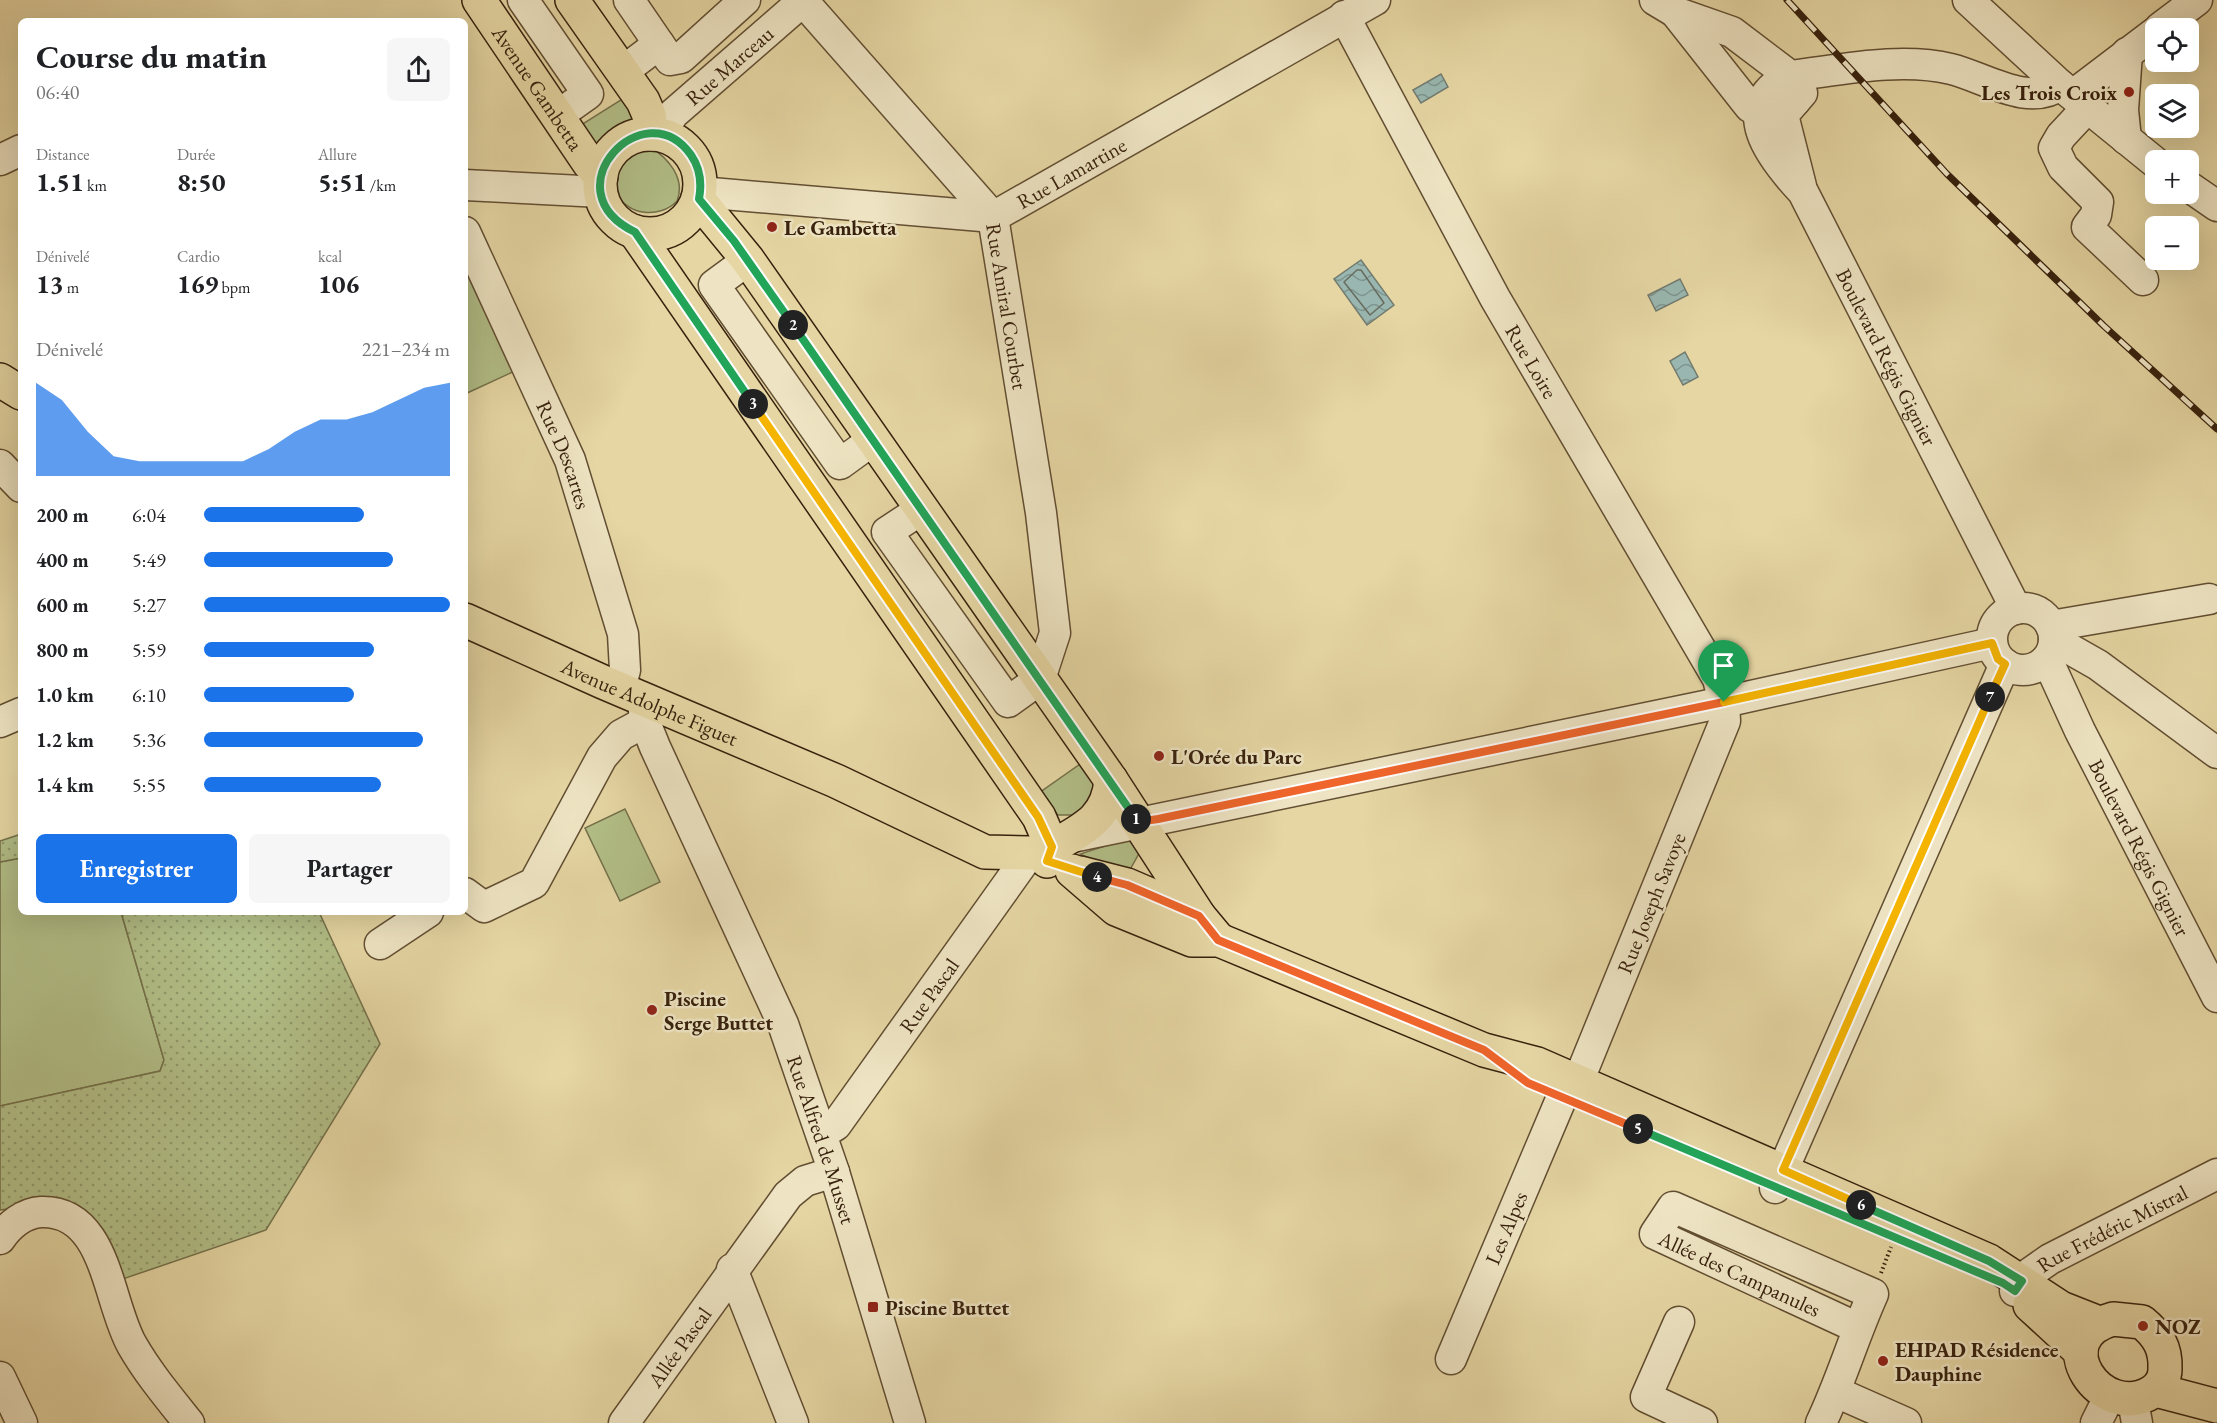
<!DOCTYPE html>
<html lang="fr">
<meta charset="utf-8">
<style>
body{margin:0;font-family:"EB Garamond",serif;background:#f6f6f6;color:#202124;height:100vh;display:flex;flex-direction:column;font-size:22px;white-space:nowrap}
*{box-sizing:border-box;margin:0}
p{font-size:20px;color:#757577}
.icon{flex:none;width:33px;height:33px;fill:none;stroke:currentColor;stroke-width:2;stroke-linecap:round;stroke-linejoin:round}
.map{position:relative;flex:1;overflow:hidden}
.side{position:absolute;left:18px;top:18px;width:450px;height:897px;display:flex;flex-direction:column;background:#fff;border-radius:9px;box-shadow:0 6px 24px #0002}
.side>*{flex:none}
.buttons{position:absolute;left:2145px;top:18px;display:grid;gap:12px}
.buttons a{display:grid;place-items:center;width:54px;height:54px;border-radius:9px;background:#fff;box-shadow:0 6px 24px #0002;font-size:30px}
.pin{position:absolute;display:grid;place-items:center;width:51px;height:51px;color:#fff;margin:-62px -26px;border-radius:50% 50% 50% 0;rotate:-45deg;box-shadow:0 0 6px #0007}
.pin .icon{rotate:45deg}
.km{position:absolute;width:30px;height:30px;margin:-15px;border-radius:50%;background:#222;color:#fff;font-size:16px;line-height:30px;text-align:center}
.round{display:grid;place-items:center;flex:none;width:63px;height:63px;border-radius:9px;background:#f6f6f6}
.headline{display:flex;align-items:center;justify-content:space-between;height:102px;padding:0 18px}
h1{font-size:33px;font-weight:700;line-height:45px}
.stats{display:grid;grid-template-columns:repeat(3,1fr);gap:9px;height:102px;padding:6px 18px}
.stats div{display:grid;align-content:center}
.stats b{font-size:26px;font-weight:700}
.stats small{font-size:16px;font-weight:400}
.stats p{font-size:16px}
.chart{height:168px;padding:12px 18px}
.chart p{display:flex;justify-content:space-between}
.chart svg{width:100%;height:108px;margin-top:6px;fill:#1a73e8;opacity:.7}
.primary-button{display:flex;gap:12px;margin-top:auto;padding:12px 18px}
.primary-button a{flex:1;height:69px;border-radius:9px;background:#1a73e8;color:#fff;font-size:24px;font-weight:700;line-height:69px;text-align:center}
.primary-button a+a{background:#f6f6f6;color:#202124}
ul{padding:0 18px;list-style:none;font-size:20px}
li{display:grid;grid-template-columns:96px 72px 1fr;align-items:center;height:45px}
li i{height:15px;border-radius:8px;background:#1a73e8}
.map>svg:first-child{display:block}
.green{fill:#b2be87;stroke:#74704a;stroke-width:1.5}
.park{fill:url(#park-dots);stroke:#74704a;stroke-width:1.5}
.water{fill:url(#water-waves);stroke:#727b6f;stroke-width:1.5}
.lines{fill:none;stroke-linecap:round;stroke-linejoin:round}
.shore{stroke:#686c5e;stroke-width:1.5}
.minor-casing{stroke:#624e32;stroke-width:33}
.major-casing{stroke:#37210d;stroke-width:36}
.path{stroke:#37210d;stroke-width:4;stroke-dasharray:1.5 3;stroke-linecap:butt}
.minor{stroke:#eee4c3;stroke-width:30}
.major{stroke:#e5d6a3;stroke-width:33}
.rail-casing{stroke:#37210d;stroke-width:7}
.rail{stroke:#eee4c3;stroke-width:4.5;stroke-dasharray:14;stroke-linecap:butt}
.split-1-casing{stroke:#fff;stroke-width:12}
.split-2-casing{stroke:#fff;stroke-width:12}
.split-3-casing{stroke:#fff;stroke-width:12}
.split-4-casing{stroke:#fff;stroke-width:12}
.split-5-casing{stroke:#fff;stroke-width:12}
.split-6-casing{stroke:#fff;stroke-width:12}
.split-7-casing{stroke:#fff;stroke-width:12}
.split-8-casing{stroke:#fff;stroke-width:12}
.split-1{stroke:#f0652b;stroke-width:8}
.split-2{stroke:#22a559;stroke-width:8}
.split-3{stroke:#22a559;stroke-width:8}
.split-4{stroke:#f5b400;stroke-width:8}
.split-5{stroke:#f0652b;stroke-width:8}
.split-6{stroke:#22a559;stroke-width:8}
.split-7{stroke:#f5b400;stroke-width:8}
.split-8{stroke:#f5b400;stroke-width:8}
.poi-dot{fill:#8f2418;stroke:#eee4c3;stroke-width:2}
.labels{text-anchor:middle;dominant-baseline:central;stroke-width:5;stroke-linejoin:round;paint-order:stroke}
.street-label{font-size:21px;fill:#37210d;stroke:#eee4c3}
.poi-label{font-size:21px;font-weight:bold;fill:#37210d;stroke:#eee4c3;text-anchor:start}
</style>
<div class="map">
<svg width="2217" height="1423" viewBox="0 0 2217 1423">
<defs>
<pattern id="park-dots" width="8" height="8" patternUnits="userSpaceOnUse" patternTransform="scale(1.5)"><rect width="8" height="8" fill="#b2be87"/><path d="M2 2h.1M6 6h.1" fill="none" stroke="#929a6d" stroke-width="1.8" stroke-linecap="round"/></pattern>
<pattern id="water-waves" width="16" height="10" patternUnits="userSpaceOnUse" patternTransform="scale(1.5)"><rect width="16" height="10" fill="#99b7b0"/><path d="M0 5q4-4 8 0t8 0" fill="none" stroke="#7e948e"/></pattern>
</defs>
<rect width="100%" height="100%" fill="#e5d6a3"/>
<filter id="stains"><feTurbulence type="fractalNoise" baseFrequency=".00333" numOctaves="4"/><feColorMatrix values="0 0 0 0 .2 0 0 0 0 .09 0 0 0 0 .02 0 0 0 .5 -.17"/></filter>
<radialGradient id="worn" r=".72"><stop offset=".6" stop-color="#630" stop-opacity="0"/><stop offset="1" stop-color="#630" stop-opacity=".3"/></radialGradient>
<!-- green -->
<path class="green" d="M627 96 640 124 600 151 573 130Z
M649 146C668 158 686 178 677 201 660 219 627 216 616 192 613 186 613 179 611 173 619 158 632 147 649 146Z
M465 259 517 370 465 394Z
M1083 762 1093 777 1096 794 1078 815H1058L1039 793Z
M625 809 660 882 620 901 585 828Z
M1133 837 1142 848 1127 875 1080 854Z
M21 858V912H121L164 1060 160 1071 0 1106V862Z"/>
<!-- park -->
<path class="park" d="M21 834V858L0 862V841Z
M121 912H319L380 1044 266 1230 117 1281 51 1204 0 1210V1106L160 1071 164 1060Z"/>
<!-- water -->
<path class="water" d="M1441 74 1448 87 1421 103 1413 90Z
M1361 260 1394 305 1367 325 1334 279Z
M1680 279 1688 295 1656 311 1648 295Z
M1685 352 1698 377 1683 385 1670 361Z"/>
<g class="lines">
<!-- shore -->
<path class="shore" d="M1357 270H1361L1384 303 1370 315 1344 282Z"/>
<!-- minor casing -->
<g class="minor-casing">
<g id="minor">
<path d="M523 0 588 94 557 116"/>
<path d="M629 0 670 60 681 58 745 0"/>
<path d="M1655 0 1675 12 1732 32 1790 76C1841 70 1900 57 1951 69 1984 77 2029 108 2060 85"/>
<path d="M1968 0 2060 85 2156 163"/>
<path id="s1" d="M803 1 993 217 1041 513 1055 633 1040 679 1008 702 887 532 922 509"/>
<path d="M1675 12 1750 107 1760 111 1795 101"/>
<path id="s2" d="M1344 16 1495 298 1718 679 1724 702 1725 721 1582 1072 1578 1082 1562 1097 1451 1359"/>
<path d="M2160 28 2197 0"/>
<path d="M622 72 659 44"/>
<path id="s3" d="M1790 76C1729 106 1772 159 1803 192L2016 609"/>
<path d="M2073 95 2156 32"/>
<path d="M2088 107 2061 136 2054 148 2063 167 2098 202 2096 215 2087 227 2143 280"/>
<path id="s4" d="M660 135 673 114 804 0"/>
<path d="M2126 139 2123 110 2127 53"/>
<path d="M0 160 21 150"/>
<path d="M465 185 601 192"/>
<path d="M1801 186 1783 115 1802 93"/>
<path d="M2188 186 2217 206"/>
<path id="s5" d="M700 192 993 217 1375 0"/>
<path id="s6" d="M465 232 570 460 623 634 625 670 620 689"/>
<path d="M748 260 714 285 840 464 873 440"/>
<path d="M0 465 21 487"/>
<circle cx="2023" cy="639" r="31"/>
<path d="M2051 626 2209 599"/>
<path d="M2054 640 2098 665 2217 753"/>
<path id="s7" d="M2047 659 2080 731 2217 997"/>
<path id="s8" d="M643 699 645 722 655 747 783 1024 834 1172 910 1423"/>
<path d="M0 722 21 713"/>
<path d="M1067 838 1724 702 1992 643"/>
<path d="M465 893 484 907 534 883 602 757 621 735 645 722"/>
<path d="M380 944 428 912"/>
<path id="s9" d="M822 1134 836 1125 1030 853"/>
<path d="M1775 1188 2005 664"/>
<path d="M0 1239C9 1225 24 1213 41 1212 107 1210 107 1301 132 1345 148 1373 169 1398 189 1423"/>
<path d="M732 1269 793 1423"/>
<path id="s10" d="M2015 1291 2030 1273 2050 1259 2217 1174"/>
<path d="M1679 1322 1646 1397 1702 1423"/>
<path d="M0 1377 22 1423"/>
<path d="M1836 1392 1906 1423"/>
<path d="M2133 1401 2137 1423"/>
<path id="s11" d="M624 1423 788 1195 805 1181 834 1172"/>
<path id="s12" d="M1821 1423C1841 1381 1854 1336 1873 1294L1673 1207 1655 1234 1858 1328"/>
<path d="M2096 1423 2109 1397"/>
</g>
</g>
<!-- major casing -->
<g class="major-casing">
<g id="major">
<path id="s13" d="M479 0 589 163 601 176"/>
<path d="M572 0 643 101 649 115 651 134"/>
<circle cx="650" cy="184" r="50"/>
<path d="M698 199 748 260 1111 780 1199 916 1219 940"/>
<path d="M635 232 1039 817 1052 847 1047 861"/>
<path d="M0 380 21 393"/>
<path id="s14" d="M465 620 603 682 836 781 985 852 1030 853"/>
<path d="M1052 847C1083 829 1108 819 1111 780"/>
<path d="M1072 871 1116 909 1192 940H1219L1484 1050 1537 1064 1989 1261 2061 1308 2099 1323"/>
<path d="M1080 873 1127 885 1199 916"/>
<path d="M2030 1305 2081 1352"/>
<path d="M2113 1319 2142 1322C2158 1335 2166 1348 2165 1369 2165 1378 2160 1387 2152 1392 2102 1423 2043 1339 2113 1319Z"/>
<path d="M2156 1390 2217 1406"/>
</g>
</g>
<!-- path -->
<path class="path" d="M1881 1273 1891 1247"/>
<!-- minor -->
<use href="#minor" class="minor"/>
<!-- major -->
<use href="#major" class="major"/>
<!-- rail casing -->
<g class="rail-casing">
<path id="rail" d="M1787 0 1947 174 2104 326 2217 429"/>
</g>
<!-- rail -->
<use href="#rail" class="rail"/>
</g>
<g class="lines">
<!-- split-1 casing -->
<g class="split-1-casing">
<path id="split-1" d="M1136 819 1138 822 1158 819 1724 702"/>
</g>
<!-- split-2 casing -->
<g class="split-2-casing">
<path id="split-2" d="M793 325 1136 819"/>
</g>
<!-- split-3 casing -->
<g class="split-3-casing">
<path id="split-3" d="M753 404 635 232C548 190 645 89 691 155 700 168 702 183 699 199L734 241 793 325"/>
</g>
<!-- split-4 casing -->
<g class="split-4-casing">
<path id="split-4" d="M753 404 1038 817 1052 847 1047 861 1097 877"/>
</g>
<!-- split-5 casing -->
<g class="split-5-casing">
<path id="split-5" d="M1097 877 1127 885 1199 916 1218 940 1484 1050 1528 1083 1638 1129"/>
</g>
<!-- split-6 casing -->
<g class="split-6-casing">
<path id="split-6" d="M1638 1129 2003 1283 2015 1291 2022 1281 1989 1261 1861 1205"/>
</g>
<!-- split-7 casing -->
<g class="split-7-casing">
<path id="split-7" d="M1861 1205 1783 1170 1990 697"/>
</g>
<!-- split-8 casing -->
<g class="split-8-casing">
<path id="split-8" d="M1724 702 1992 643 1998 659 2005 664 1990 697"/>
</g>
<!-- split-1 -->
<use href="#split-1" class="split-1"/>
<!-- split-2 -->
<use href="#split-2" class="split-2"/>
<!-- split-3 -->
<use href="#split-3" class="split-3"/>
<!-- split-4 -->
<use href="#split-4" class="split-4"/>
<!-- split-5 -->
<use href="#split-5" class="split-5"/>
<!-- split-6 -->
<use href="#split-6" class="split-6"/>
<!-- split-7 -->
<use href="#split-7" class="split-7"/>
<!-- split-8 -->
<use href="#split-8" class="split-8"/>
</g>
<!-- markers -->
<g class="poi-dot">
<circle cx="2129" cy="92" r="6"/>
<circle cx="772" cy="227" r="6"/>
<circle cx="1159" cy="756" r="6"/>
<circle cx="652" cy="1010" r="6"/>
<rect x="867" y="1301" width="12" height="12" rx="3"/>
<circle cx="2143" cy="1326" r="6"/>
<circle cx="1883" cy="1361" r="6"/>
</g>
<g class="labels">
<!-- street labels -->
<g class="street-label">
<text stroke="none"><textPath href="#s4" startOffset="99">Rue Marceau</textPath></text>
<text stroke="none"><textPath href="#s13" startOffset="106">Avenue Gambetta</textPath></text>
<text stroke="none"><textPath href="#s5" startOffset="384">Rue Lamartine</textPath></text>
<text stroke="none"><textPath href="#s1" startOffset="378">Rue Amiral Courbet</textPath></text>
<text stroke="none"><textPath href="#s3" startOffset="328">Boulevard Régis Gignier</textPath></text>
<text stroke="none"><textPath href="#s2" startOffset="393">Rue Loire</textPath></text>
<text stroke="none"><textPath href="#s6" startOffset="244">Rue Descartes</textPath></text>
<text stroke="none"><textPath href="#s14" startOffset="202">Avenue Adolphe Figuet</textPath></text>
<text stroke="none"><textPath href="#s7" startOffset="210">Boulevard Régis Gignier</textPath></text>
<text transform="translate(1651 903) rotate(-68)">Rue Joseph Savoye</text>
<text stroke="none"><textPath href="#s9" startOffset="176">Rue Pascal</textPath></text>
<text stroke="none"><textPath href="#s8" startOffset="477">Rue Alfred de Musset</textPath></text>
<text transform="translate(1506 1228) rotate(-67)">Les Alpes</text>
<text stroke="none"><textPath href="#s10" startOffset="117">Rue Frédéric Mistral</textPath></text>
<text stroke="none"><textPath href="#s12" startOffset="483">Allée des Campanules</textPath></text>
<text stroke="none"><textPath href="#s11" startOffset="94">Allée Pascal</textPath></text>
</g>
<!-- poi labels -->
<g class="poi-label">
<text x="2117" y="92" text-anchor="end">Les Trois Croix</text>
<text x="784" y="227">Le Gambetta</text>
<text x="1171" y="756">L'Orée du Parc</text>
<text x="664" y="998">Piscine<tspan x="664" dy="24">Serge Buttet</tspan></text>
<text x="885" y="1307">Piscine Buttet</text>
<text x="2155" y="1326">NOZ</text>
<text x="1895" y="1349">EHPAD Résidence<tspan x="1895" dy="24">Dauphine</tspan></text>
</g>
</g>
<rect width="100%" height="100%" filter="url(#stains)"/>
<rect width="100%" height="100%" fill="url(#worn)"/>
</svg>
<div class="buttons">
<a><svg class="icon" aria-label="locate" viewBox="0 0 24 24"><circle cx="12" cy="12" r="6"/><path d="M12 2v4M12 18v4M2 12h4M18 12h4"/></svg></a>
<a><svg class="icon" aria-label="layers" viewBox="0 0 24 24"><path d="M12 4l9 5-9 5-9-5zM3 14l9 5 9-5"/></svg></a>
<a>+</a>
<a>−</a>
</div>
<div class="pin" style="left:1724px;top:702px;background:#1e9e55"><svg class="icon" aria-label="arrive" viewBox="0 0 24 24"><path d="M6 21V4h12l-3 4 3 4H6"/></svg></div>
<b class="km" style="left:1136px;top:819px">1</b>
<b class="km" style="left:793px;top:325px">2</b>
<b class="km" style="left:753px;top:404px">3</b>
<b class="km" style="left:1097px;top:877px">4</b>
<b class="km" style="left:1638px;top:1129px">5</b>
<b class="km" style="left:1861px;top:1205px">6</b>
<b class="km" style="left:1990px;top:697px">7</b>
<section class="side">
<div class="headline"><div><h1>Course du matin</h1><p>06:40</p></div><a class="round"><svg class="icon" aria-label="share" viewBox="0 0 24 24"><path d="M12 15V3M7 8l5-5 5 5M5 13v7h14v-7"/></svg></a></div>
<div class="stats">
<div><p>Distance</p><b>1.51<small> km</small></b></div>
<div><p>Durée</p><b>8:50</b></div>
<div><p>Allure</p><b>5:51<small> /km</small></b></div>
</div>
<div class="stats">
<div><p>Dénivelé</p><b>13<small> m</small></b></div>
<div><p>Cardio</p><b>169<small> bpm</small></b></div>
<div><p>kcal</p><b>106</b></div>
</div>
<div class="chart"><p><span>Dénivelé</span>221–234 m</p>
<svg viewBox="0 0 160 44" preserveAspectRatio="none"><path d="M0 44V6L10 13L20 26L30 36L40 38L50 38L60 38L70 38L80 38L90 33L100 26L110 21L120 21L130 18L140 13L150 8L160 6V44z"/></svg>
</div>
<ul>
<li><b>200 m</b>6:04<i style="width:65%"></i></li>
<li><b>400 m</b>5:49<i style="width:77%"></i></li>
<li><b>600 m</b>5:27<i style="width:100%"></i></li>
<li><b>800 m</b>5:59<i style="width:69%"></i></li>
<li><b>1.0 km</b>6:10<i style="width:61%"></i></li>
<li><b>1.2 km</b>5:36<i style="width:89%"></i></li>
<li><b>1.4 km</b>5:55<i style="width:72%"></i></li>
</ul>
<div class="primary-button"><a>Enregistrer</a><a>Partager</a></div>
</section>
</div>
